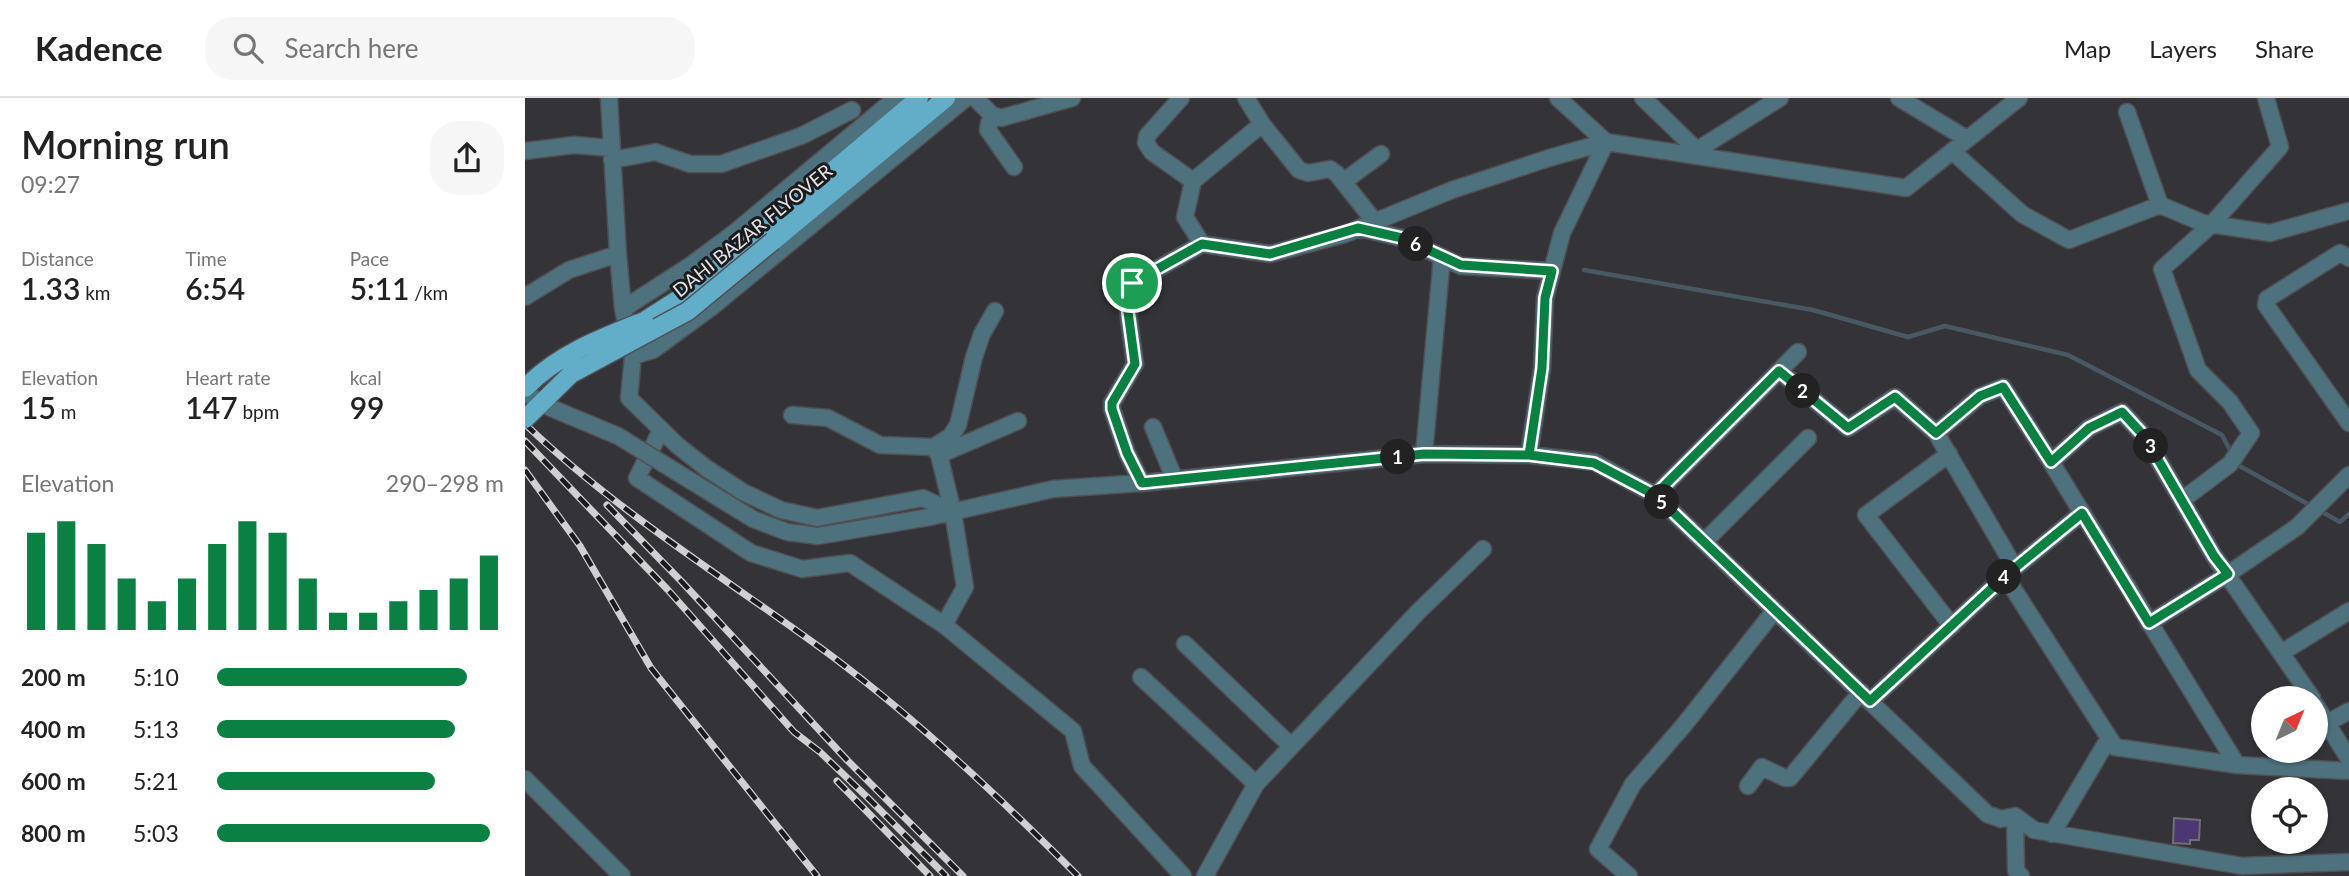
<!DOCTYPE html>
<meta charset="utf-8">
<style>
body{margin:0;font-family:Lato,sans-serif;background:#f6f6f6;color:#222;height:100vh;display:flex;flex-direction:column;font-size:26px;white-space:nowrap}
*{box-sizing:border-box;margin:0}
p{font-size:23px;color:#767676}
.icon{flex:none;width:38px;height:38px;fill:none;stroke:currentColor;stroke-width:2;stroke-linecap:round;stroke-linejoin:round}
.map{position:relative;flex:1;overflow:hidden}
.drawer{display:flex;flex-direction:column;background:#fff;width:525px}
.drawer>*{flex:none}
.needle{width:46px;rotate:43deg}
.fabs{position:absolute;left:1726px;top:588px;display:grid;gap:14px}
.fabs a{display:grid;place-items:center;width:77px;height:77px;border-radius:50%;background:#fff;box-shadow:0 2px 5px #0004;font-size:35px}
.pin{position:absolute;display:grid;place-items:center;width:60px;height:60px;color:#fff;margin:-30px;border:4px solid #fff;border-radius:50%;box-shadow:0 2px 7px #0007}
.km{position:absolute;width:35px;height:35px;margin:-18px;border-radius:50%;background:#222;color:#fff;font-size:19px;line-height:35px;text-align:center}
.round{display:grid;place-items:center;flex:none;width:74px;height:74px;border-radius:28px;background:#f6f6f6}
.summary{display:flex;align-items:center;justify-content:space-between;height:119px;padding:0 21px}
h1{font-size:38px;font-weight:600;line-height:52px}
.figures{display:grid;grid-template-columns:repeat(3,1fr);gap:10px;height:119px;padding:7px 21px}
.figures div{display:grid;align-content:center}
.figures b{font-size:30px;font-weight:600}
.figures small{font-size:19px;font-weight:400}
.figures p{font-size:19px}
.chart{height:196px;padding:14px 21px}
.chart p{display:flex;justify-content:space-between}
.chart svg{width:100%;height:126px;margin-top:7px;stroke:#0b8043;stroke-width:6}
ul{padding:0 21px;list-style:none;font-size:23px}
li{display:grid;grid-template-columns:112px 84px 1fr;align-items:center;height:52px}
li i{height:18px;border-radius:9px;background:#0b8043}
header{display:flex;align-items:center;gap:42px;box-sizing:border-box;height:98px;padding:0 35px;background:#fff;border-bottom:2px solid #e0e0e0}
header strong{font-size:33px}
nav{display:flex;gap:38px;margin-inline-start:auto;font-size:24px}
.search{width:490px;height:63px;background:#f6f6f6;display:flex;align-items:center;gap:18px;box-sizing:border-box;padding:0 24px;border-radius:28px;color:#767676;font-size:26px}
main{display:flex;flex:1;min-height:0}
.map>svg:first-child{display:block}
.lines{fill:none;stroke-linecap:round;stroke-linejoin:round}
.stream{stroke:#495964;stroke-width:4.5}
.building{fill:#4c3772;stroke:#706f73;stroke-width:2}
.minor-casing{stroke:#504f53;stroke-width:19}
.major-casing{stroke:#504f53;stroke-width:21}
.minor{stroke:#4e717e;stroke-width:16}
.major{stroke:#62adc8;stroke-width:18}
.rail-casing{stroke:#d0cfd2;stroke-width:7}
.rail{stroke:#1b1b1d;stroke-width:4.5;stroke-dasharray:13;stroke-linecap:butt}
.minor-bridge-casing{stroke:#504f53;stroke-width:19;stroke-linecap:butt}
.major-bridge-casing{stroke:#504f53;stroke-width:21;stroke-linecap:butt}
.minor-bridge{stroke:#4e717e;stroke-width:16}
.major-bridge{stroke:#62adc8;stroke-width:18}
.route-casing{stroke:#fff;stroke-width:14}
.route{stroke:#0b8043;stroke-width:9}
.labels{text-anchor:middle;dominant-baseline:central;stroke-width:6;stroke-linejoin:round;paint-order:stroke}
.street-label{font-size:19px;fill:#e4e3e6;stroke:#1b1b1d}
</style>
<header>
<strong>Kadence</strong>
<div class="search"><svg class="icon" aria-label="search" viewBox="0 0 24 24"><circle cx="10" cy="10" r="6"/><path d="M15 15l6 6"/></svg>Search here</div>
<nav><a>Map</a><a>Layers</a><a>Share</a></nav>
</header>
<main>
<section class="drawer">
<div class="summary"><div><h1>Morning run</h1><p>09:27</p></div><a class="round"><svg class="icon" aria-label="share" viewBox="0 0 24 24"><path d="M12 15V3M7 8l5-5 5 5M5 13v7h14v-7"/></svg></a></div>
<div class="figures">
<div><p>Distance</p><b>1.33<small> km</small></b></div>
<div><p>Time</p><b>6:54</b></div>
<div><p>Pace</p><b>5:11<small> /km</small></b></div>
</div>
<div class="figures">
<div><p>Elevation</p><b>15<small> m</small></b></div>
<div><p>Heart rate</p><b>147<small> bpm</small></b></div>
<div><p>kcal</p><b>99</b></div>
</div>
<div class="chart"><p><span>Elevation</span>290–298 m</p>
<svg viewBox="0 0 160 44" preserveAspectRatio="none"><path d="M5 44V10M15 44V6M25 44V14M35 44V26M45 44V34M55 44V26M65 44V14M75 44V6M85 44V10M95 44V26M105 44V38M115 44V38M125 44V34M135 44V30M145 44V26M155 44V18"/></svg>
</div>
<ul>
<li><b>200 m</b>5:10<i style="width:87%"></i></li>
<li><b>400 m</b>5:13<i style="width:83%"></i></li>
<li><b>600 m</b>5:21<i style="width:76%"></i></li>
<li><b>800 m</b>5:03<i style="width:95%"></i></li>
</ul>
</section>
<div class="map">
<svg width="1824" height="778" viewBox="0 0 1824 778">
<rect width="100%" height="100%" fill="#343337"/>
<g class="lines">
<!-- stream -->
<path class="stream" d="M1059 172 1288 212 1383 239 1420 228 1543 257 1697 337 1707 356
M1711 364 1713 367 1815 424 1824 416"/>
</g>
<!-- building -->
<path class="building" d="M1649 720 1675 722 1674 742H1665V746L1648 745Z"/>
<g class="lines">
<!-- minor casing -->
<g class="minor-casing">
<path id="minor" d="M84 0 93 156 98 211 108 258 104 300 152 347 181 370 218 394 256 412 292 420 398 400 428 414
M450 0 467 17 476 20 547 0
M656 0 622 38 621 45 627 54 668 83
M721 0 737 26 774 72 783 75 805 71 812 76 850 124
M1033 0 1081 44
M1118 0 1179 59
M1374 0 1442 41
M1602 14 1635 107
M471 18 464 25 463 32 489 69
M737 26 668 83 660 119 677 146 745 156 820 136 927 92 1024 60 1081 44 1381 90 1494 0
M1172 52 1255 0
M0 53 49 47 86 50
M1427 53 1497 116 1544 142 1635 107 1678 125 1745 135 1824 113
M87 62 130 54 165 66H196L276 38 327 12
M818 84 856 56
M834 130 877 140 936 168 1027 173
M1824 160 1815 155 1742 201 1741 207 1824 325
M0 199 44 172 93 156
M98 211 166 167 209 135 371 0
M108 258 128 252 188 208 441 0
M1254 273 1323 330 1370 299 1411 335
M267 317 303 320 355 347 408 349 414 357 428 414 440 489 419 527
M628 329 650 382
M136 332 112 380 226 455 277 471 325 465 419 527 548 633 557 668 658 778
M408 349 425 339 433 327 449 259 457 236 470 213
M899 356 917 159
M1424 356 1341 417 1427 528
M414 357 493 323
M1004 357 1017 270 1020 200 1037 135 1081 44
M617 385 602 355 587 311V305L610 266 601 199 607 185 677 146
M1130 397 1273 254
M1657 402 1705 366 1726 335 1705 304 1673 272 1637 171 1687 126 1755 49 1741 0
M1557 415 1480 478 1590 649 1712 667
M293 438 405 419 528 391 617 385 899 356 1004 357 1069 364 1130 397 1462 716 1476 721 1490 718 1509 732 1717 768 1824 764
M1179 444 1283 340
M1490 470 1411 335 1455 298 1478 289 1526 364
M1624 525 1703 476 1772 429 1824 377
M660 546 766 648
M1756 555 1824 513
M616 579 731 686
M1787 600 1689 458 1620 339 1597 314 1564 330 1526 364 1712 667 1824 673
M1345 603 1480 478
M1790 606 1824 661
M1802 625 1824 613
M0 681 97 778
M1223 688 1237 669 1260 680H1265L1336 594
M1490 718 1491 772 1496 778
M1527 736 1584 640
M680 778 731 686 893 514 958 451
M1104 778 1073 751 1108 686 1159 627 1250 512"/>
</g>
<!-- major casing -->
<g class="major-casing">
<path id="major" d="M248 143 421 0
M119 223 166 193 394 0"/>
</g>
<!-- minor -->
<use href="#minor" class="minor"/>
<!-- major -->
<use href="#major" class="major"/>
<!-- rail casing -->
<g class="rail-casing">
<path id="rail" d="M0 326C93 415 205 483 308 559 396 625 475 700 553 778
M0 343 143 492 269 634 295 654 341 698 421 778
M0 372 55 448 126 570 292 778
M82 407 157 484 322 662 438 778
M312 683 405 778"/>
</g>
<!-- rail -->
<use href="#rail" class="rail"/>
<!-- minor-bridge casing -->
<g class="minor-bridge-casing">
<path id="minor-bridge" d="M0 295 26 310 93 338 228 421 262 434 293 438"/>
</g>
<!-- major-bridge casing -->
<g class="major-bridge-casing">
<path id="major-bridge" d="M0 290C33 256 76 240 119 223
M0 321 46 276 163 213 248 143"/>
</g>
<!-- minor-bridge -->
<use href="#minor-bridge" class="minor-bridge"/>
<!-- major-bridge -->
<use href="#major-bridge" class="major-bridge"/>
</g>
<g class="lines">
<!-- route casing -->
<g class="route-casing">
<path id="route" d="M607 185 601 199 610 266 587 305V311L602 355 617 385 899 356 1004 357 1069 365 1130 397 1254 273 1323 330 1370 299 1411 335 1455 298 1478 289 1526 364 1564 330 1597 314 1620 339 1689 458 1703 476 1624 525 1557 415 1480 478 1345 603 1130 397 1069 365 1004 357 1017 270 1020 200 1027 173 936 167 877 140 833 130 745 156 677 146 607 185"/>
</g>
<!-- route -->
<use href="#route" class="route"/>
</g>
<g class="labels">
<!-- street labels -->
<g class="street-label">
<text transform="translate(227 132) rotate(-39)">DAHI BAZAR FLYOVER</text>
</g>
</g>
</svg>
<div class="fabs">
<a><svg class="needle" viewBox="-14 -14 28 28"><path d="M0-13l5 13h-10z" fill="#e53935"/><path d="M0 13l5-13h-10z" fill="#767676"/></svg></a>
<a><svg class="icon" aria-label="locate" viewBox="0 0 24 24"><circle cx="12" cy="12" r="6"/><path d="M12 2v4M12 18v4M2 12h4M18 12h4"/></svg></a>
</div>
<div class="pin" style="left:607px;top:185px;background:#1e9e55"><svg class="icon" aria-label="arrive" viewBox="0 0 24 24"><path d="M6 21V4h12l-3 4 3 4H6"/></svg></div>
<b class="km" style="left:873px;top:359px">1</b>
<b class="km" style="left:1278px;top:293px">2</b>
<b class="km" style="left:1626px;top:348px">3</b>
<b class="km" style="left:1479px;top:479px">4</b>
<b class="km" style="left:1137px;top:404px">5</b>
<b class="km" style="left:891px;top:146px">6</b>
</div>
</main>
